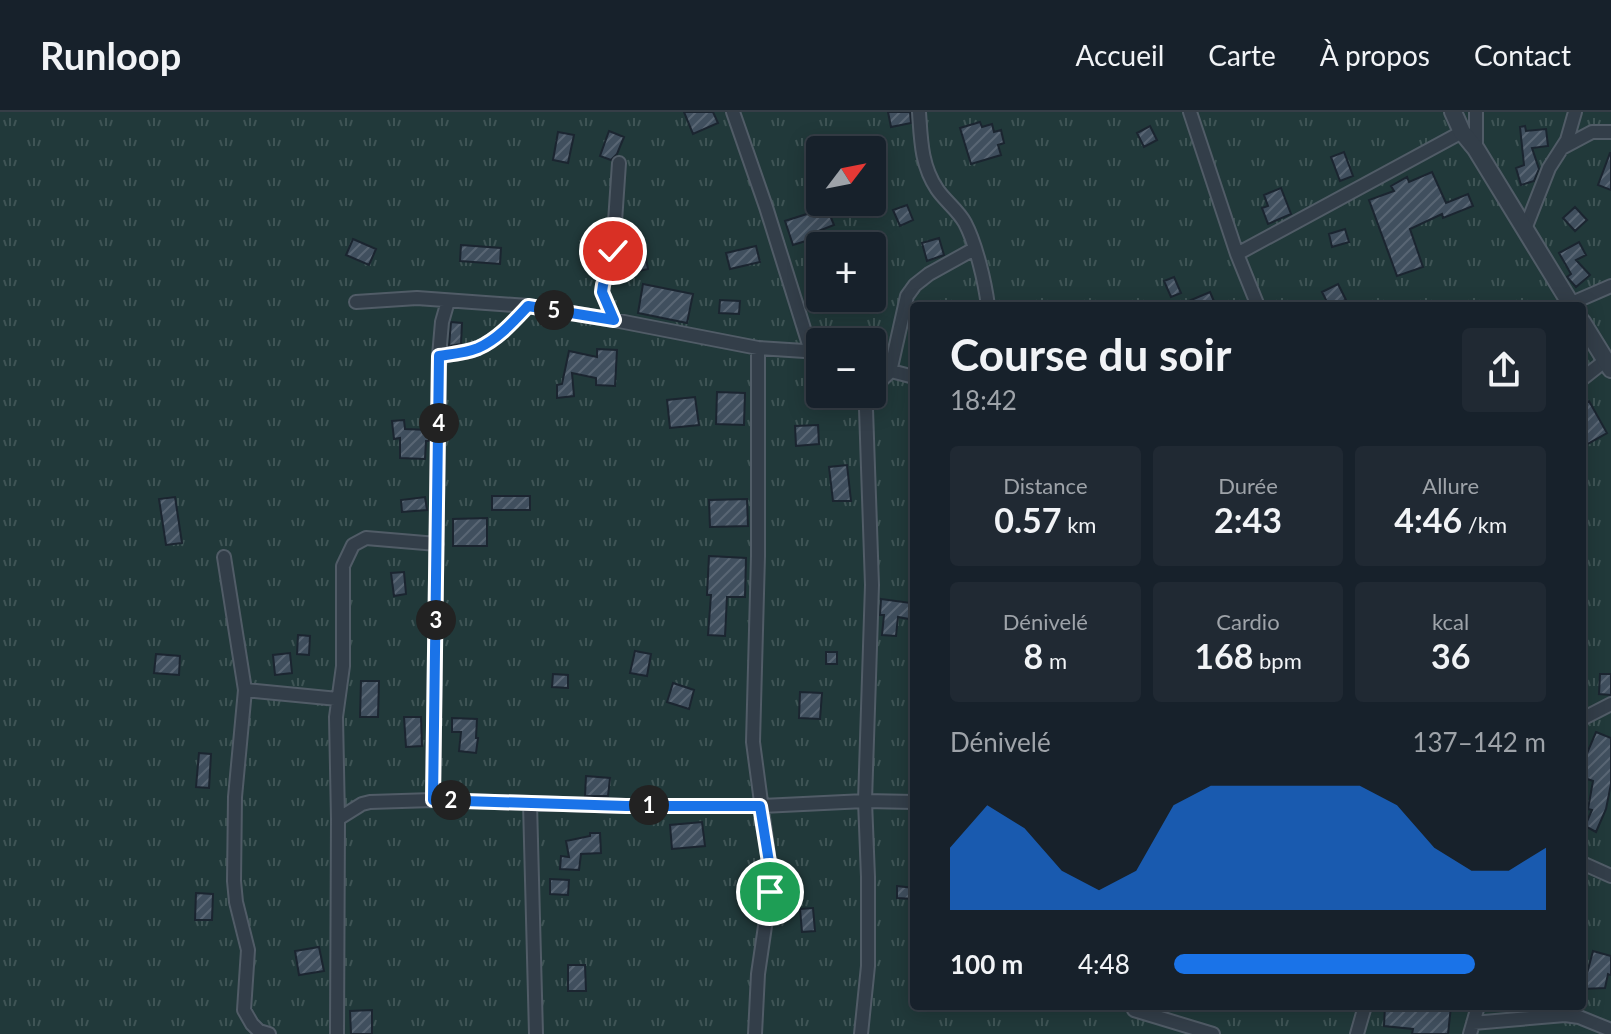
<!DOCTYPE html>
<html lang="fr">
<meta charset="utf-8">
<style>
body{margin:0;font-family:Lato,sans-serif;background:#202933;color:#f1f3f6;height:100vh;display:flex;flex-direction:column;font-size:30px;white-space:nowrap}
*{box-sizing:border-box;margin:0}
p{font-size:26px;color:#9ea3a9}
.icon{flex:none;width:44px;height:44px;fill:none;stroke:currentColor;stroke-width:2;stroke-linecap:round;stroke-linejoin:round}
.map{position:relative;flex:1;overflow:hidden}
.details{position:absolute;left:910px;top:190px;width:676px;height:708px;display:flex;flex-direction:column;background:#17212b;border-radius:8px;box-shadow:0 4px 20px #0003,0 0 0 2px #363e47}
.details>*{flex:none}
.needle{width:52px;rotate:58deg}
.tools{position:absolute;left:806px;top:24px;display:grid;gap:16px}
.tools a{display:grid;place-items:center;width:80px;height:80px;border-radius:8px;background:#17212b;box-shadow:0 4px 20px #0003,0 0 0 2px #363e47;font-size:40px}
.pin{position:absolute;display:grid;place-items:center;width:68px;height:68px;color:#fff;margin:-34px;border:4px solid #fff;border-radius:50%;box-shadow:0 2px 8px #0007}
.km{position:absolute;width:40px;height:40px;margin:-20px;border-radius:50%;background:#222;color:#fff;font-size:22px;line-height:40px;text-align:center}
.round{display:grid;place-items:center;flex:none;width:84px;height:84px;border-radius:8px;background:#202933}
.head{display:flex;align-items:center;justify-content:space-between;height:136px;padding:0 40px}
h1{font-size:44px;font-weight:700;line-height:60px}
.metrics{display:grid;grid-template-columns:repeat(3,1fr);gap:12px;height:136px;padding:8px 40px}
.metrics div{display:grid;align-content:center;border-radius:8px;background:#202933;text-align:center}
.metrics b{font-size:34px;font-weight:700}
.metrics small{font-size:22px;font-weight:400}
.metrics p{font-size:22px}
.chart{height:224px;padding:16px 40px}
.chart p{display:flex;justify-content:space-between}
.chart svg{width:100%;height:144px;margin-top:8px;fill:#1a73e8;opacity:.7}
ul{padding:0 40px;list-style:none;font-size:26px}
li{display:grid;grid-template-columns:128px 96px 1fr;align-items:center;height:60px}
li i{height:20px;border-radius:10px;background:#1a73e8}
header{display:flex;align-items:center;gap:48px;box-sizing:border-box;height:112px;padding:0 40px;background:#17212b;border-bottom:2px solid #363e47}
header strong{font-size:38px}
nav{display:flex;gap:44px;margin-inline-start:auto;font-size:28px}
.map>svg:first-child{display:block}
.grass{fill:url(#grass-tufts);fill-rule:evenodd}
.building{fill:url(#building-hatch);stroke:#1b2530;stroke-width:2}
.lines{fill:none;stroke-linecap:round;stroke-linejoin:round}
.minor-casing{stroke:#515c67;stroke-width:16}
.tertiary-casing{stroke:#515c67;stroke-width:20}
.minor{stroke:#333e49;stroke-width:12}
.tertiary{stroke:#333e49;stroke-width:16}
.route-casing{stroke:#fff;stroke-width:16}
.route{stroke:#1a73e8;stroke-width:10}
</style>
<header>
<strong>Runloop</strong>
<nav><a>Accueil</a><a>Carte</a><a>À propos</a><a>Contact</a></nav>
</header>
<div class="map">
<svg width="1611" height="922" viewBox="0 0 1611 922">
<defs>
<pattern id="grass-tufts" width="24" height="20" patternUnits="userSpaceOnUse" patternTransform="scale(2)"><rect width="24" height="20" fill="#21393a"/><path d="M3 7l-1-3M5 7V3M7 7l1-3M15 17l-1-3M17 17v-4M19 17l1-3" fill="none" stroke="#3f5455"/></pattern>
<pattern id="building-hatch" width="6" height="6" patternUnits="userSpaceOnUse" patternTransform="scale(2)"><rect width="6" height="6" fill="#404f5e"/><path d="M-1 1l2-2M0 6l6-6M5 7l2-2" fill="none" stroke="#596674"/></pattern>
</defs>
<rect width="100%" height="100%" fill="#1f2c39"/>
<!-- grass -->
<path class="grass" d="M0 0H1611V922H0ZM820 38H872V90H820ZM820 134H872V186H820ZM914 194H1582V894H914ZM820 230H872V282H820Z"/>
<!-- building -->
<path class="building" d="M684 0H713L718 11 693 22Z
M888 0H910L911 11 891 15Z
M980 10 982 15 992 12 994 20 1001 18 1004 31 998 33 1001 43 971 52 960 16Z
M1150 14 1157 28 1144 35 1137 21Z
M1525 14 1526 19 1546 17 1548 34 1532 36 1539 57 1534 69 1521 73 1516 56 1524 53 1520 15Z
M609 19 624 25 617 42 611 48 600 44Z
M558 20 574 23 568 51 553 48Z
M1344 40 1353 64 1340 69 1331 45Z
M1610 41H1611V78L1598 73Z
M1432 60 1446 91 1468 82 1473 94 1443 106 1442 102 1410 117 1423 155 1397 164 1369 88 1394 79 1391 74 1407 65 1409 70Z
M1281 76 1291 102 1268 112 1262 96 1268 94 1264 83Z
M825 91 834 113 811 122 812 127 793 133 785 109 813 100 812 97Z
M907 93 913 108 900 114 893 98Z
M1575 95 1587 108 1575 119 1563 106Z
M1345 117 1349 130 1332 135 1329 122Z
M939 126 944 143 927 149 922 131Z
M353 127 376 137 369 153 346 143Z
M1579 130 1586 143 1576 148 1590 163 1576 175 1567 165 1571 162 1559 141Z
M461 133 501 136 500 152 460 149Z
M756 134 760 150 730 157 726 141Z
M646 147 648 157 634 160 632 150Z
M1174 165 1181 181 1171 185 1164 169Z
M643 172 693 182 687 211 638 201Z
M1338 172 1346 188 1329 194 1322 180Z
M1210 180 1216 194H1177Z
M720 188 740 189 739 202 719 201Z
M451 210 462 211 461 232 449 234Z
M597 237 617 238 615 274 596 273V266L572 261 574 284 557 286V273L562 272 569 239 597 245Z
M717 280 745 281 744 313 716 312Z
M695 285 699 313 670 316 667 288Z
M1589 289 1607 321 1582 335V293Z
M404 308 405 317 429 318V329H426L425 347 400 346V326L394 327 392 309Z
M818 313 819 332 796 334 795 314Z
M847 353 851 389H833L829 355Z
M492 384H530V398H492Z
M175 385 182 431 166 433 159 387Z
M425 385 427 398 402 400 401 388Z
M747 387 748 414 710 415 709 388Z
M487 406V434H453V407Z
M709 444 746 446 745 485H727L725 524 708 523 711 483H707Z
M404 460 406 482 394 484 391 461Z
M881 487 911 491 909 507 898 505 896 524 882 523 884 503H880Z
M298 523 310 524 309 543 297 542Z
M635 539 651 542 647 564 630 561Z
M826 540H837V552H826Z
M290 541 292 561 275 563 273 543Z
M156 542 180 544 179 563 154 561Z
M553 562 568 563V576L552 575Z
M1600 562H1611V583L1599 582Z
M361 569H379L378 605H360Z
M673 571 694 578 689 597 667 590Z
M800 580 822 581 820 607 799 606Z
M404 605H421L422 634 406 635Z
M452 606 477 607 476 626H478L476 641 459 639 461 620H452Z
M1596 620 1611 626V672L1606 697 1596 720 1585 714 1592 698 1588 697 1593 669 1582 665V645L1585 646Z
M199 641 211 642 209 676 196 675Z
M586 664 610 666 608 684H585Z
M702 710 705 734 672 737 670 713Z
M590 721H600L601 741 581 742 579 758 560 757 561 744 569 745 566 729 590 724Z
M550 767 569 768 568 783 550 782Z
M897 774 914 776V787L897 786Z
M196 781 213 782 212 808H195Z
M813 796 815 819 802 820 800 797Z
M319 835 324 859 299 863 295 839Z
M1593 839 1611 844V863L1608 862 1605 876 1582 877V865H1586Z
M568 853H585L586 879H568Z
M1385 894H1451L1448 922H1412L1413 917 1384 914Z
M372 898V922H351L350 899Z"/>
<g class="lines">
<!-- minor casing -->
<g class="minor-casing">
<path id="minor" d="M733 0 766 95 811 239
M919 0C921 28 921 53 937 77 945 89 958 98 965 111 976 132 985 170 988 194
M1190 0 1237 142 1258 194
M1562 36 1592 20H1611
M1476 37V0
M1525 117 1549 56 1567 28 1575 0
M1237 142 1462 20
M356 190 417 186 528 194 614 208 758 236 820 240
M1565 194 1611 174
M614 208 602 180 603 173 613 139 619 51
M439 244C452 242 466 241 478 236 498 227 513 210 528 194
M872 254 914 265
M1582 267 1606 248
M872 277 890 260 907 184 915 173 929 162 974 137
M224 445 245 578 235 685 234 769 236 790 248 838 244 898 252 912 259 919 269 922
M245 578 338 587
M1582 607 1611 592
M433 688 439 244 442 210 448 189
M530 691 536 922
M338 707 362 692 370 690 433 688 626 694H760L865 689 914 690
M1582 751 1611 764
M1134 898 1213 922
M1473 911 1565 903 1579 905 1611 918
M337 922 338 707 336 605 343 554V454L353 433 366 426 437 432
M755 922 758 862 770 780 769 750 753 630 758 444V236
M861 922 868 854V765L865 689 872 473 866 297 868 282
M1357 922 1365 894
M1470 922 1478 894"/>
</g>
<!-- tertiary casing -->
<g class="tertiary-casing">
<path id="tertiary" d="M1453 0 1462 20 1476 37 1572 194
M1582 210 1611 257"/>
</g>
<!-- minor -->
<use href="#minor" class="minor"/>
<!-- tertiary -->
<use href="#tertiary" class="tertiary"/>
</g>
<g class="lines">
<!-- route casing -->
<g class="route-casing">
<path id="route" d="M613 139 603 173 602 180 614 208 528 194C513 210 498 227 478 236 466 241 452 242 439 244L433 688 626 694H760L769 750 770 780"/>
</g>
<!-- route -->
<use href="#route" class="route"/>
</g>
</svg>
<div class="tools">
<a><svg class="needle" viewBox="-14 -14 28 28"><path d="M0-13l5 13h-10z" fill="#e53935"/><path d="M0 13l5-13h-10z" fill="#9ea3a9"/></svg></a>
<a>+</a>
<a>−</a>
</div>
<div class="pin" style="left:770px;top:780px;background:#1e9e55"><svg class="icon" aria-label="arrive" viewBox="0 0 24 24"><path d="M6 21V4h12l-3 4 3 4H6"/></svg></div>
<div class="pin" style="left:613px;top:139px;background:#d93025"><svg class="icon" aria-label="check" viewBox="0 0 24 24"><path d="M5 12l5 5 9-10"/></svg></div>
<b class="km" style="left:649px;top:693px">1</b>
<b class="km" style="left:451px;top:688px">2</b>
<b class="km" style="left:436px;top:508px">3</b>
<b class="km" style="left:439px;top:311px">4</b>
<b class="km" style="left:554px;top:198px">5</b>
<section class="details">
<div class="head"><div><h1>Course du soir</h1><p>18:42</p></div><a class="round"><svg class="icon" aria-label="share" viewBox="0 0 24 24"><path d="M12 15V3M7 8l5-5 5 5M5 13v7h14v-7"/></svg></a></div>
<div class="metrics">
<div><p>Distance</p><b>0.57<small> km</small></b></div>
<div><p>Durée</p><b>2:43</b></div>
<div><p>Allure</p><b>4:46<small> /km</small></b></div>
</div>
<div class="metrics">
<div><p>Dénivelé</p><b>8<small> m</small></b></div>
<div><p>Cardio</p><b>168<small> bpm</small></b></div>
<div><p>kcal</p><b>36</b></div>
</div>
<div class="chart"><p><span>Dénivelé</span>137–142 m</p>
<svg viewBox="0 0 160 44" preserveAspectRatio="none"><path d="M0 44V25L10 12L20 19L30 32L40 38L50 32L60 12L70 6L80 6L90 6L100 6L110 6L120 12L130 25L140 32L150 32L160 25V44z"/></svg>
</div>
<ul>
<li><b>100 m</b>4:48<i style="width:81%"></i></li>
</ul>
</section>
</div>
